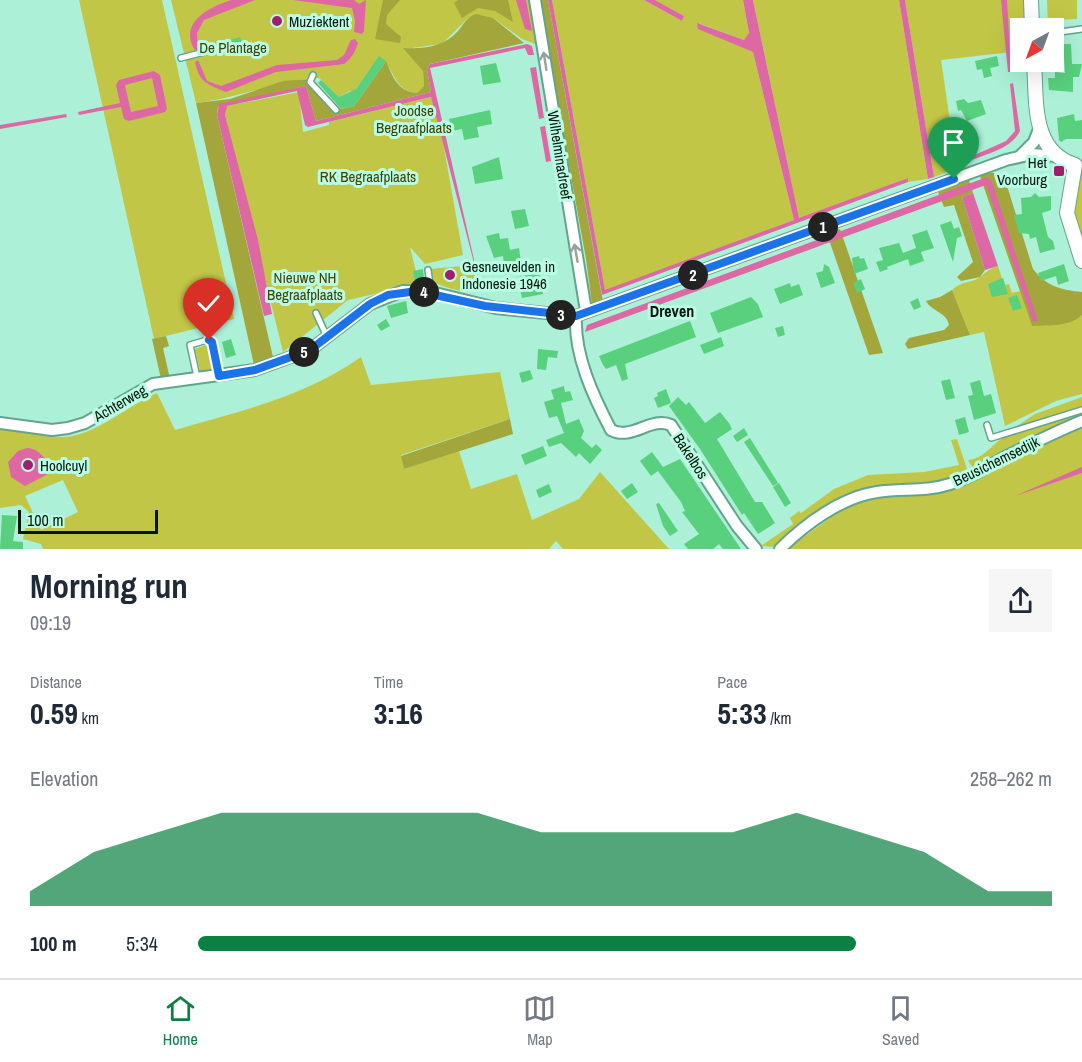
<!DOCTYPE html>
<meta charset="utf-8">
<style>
body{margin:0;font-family:"Archivo Narrow",sans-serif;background:#f6f6f7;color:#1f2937;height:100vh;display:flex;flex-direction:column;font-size:22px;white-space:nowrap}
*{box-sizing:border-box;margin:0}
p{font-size:20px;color:#747a83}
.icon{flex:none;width:33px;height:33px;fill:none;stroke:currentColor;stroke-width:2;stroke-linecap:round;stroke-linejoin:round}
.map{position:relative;height:549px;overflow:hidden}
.panel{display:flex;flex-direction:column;background:#fff;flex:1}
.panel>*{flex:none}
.needle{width:39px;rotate:221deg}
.controls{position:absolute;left:1010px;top:18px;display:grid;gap:12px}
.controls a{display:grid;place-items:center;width:54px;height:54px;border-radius:0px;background:#fff;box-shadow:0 6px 24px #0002;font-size:30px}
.scale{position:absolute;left:18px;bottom:15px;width:140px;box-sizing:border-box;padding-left:6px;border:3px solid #00150e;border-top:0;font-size:16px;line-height:21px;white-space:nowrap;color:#00150e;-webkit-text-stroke:4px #b9fde5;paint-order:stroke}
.pin{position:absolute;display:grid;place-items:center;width:51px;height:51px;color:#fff;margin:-62px -26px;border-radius:50% 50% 50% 0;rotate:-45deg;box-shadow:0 0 6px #0007}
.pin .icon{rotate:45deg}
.km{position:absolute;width:30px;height:30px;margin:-15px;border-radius:50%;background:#222;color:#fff;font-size:16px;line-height:30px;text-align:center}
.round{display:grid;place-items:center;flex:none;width:63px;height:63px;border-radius:0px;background:#f6f6f7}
.summary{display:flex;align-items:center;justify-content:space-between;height:102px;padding:0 30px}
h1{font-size:33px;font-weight:700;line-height:45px}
.stats{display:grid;grid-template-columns:repeat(3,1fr);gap:9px;height:102px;padding:6px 30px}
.stats div{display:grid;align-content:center}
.stats b{font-size:30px;font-weight:700}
.stats small{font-size:16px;font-weight:400}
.stats p{font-size:16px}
.chart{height:168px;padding:12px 30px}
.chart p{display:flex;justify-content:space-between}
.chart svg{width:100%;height:108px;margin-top:6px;fill:#0b8043;opacity:.7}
ul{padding:0 30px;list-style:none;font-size:20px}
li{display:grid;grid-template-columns:96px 72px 1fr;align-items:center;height:45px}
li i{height:15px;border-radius:8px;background:#0b8043}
.dock{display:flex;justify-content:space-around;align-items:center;height:84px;border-top:2px solid #e0e1e3;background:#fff;font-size:16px;color:#747a83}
.dock a{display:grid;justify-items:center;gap:3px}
.dock .on{color:#0b8043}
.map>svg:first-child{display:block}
.green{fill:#c2c647;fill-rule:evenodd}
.forest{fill:#a3a63b}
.water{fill:#de68a4;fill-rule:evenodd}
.building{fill:#58d07d}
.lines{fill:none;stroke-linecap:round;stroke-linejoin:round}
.service-casing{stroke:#62a48e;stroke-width:8}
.minor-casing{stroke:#62a48e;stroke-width:14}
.tertiary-casing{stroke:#62a48e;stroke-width:16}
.service{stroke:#fff;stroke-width:5}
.minor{stroke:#fff;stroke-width:10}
.tertiary{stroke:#fff;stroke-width:14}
.oneway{stroke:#99a19f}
.route-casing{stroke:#fff;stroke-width:12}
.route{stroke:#1a73e8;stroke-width:8}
.poi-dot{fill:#a21d6b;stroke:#b9fde5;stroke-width:2}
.labels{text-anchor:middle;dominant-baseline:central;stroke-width:6;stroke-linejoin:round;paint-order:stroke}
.poi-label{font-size:15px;fill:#00150e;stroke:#b9fde5;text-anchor:start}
.park-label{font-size:15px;fill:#404105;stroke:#b9fde5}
.street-label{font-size:15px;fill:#00150e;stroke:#b9fde5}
.neighbourhood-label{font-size:16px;font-weight:bold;fill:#00150e;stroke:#b9fde5}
</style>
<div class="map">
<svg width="1082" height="549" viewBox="0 0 1082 549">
<rect width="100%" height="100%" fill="#acf0d8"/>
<!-- green -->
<path class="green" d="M79 0H162L234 319 154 339Z
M171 0H531L540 46 522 39 493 18H468L442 44 404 49 420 64 423 71 424 86 417 93C392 90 396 68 379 57L353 93 350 91 339 97 319 78C275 81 239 98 196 103Z
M552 0H644L682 21 684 16 655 0H743L749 34 744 40 698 23 753 52 794 220 605 291Z
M753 0H899L928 179 908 182V178L799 219Z
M905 0H1025L1027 28H1020V51L941 60 957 168 934 177Z
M1047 0H1077V19L1051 20V27H1048Z
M299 92 303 132 329 125V122L431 97 441 131 463 255 425 264 410 247 419 284 348 300 283 352 225 115 226 106Z
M1080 172H1082V252C1073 224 1070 200 1080 172Z
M472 265 479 289C467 295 445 288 434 282L431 269Z
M998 266 1004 285 1009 284 1012 293 1020 291 1032 325 1066 323 1082 315V394L1056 401 1005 426 984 332 970 335 952 290C963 280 970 284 980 277 987 272 989 269 998 266Z
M206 345 214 370 201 374 195 349Z
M361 357 371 385 500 372 510 419 401 455 404 469 459 451 471 489 517 474 532 520 579 499 600 472 669 549H563L556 541 549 549H43L41 544 23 539 29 512 21 505 0 508V430C22 426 43 438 65 437 98 434 127 406 157 393L175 430C243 410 302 398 361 357ZM63 480 78 512 41 530 25 496Z
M1082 397V408L1014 428 1035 414Z
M1082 413V417L978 468 972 467 968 460C987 458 992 442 1008 435 1031 425 1058 420 1082 413Z
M1082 424V549H787L851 503 868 497 934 493 962 486 1034 446Z
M957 439 967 469 964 475 945 482 859 492 776 547 761 546 793 524 790 518 799 511 801 513 834 489 868 475 924 472 959 465 951 440Z"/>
<!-- forest -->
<path class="forest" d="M383 0H400L387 15 386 24 401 37 400 43 375 39Z
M458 0H508L513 22 495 11 478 8 462 18 454 3Z
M539 0H548L603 302 592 304 586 259Z
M476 14 493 18 524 43 430 64 427 69 431 92 316 121 306 86 218 107 217 115 273 357 254 365 196 103 230 99 283 81 312 79 315 86 341 109 354 106 386 61C393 77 397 91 417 93L424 86 423 71 403 48C424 49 444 47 458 31 464 24 467 17 476 14Z
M989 173H1003L1033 269C1046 286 1061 290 1082 292V315C1069 327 1049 325 1032 326L980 176Z
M969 180 973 193 962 197 985 270 980 277 961 281 957 277 973 262 954 205 944 207 938 192Z
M840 229 883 353 869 355 827 234Z
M952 290 970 335 908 349 905 344 909 338 944 330 949 325C947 312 932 312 926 301L940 297Z
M166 336 169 346 163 348 170 379H161L152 339Z
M510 419 513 434 404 469 401 456Z"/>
<!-- water -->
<path class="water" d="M231 0H255L204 20 197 33 198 51 194 49C179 22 210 7 231 0Z
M293 0H354L359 4 366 0 364 31 362 34 354 32 355 21 352 8Z
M516 0H526L532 31 525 29Z
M548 0H552L605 290 794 220 753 52 698 29 697 23 744 40 749 33 743 0H753L799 218 908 178V182L602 295Z
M644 0H655L684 16 682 21Z
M899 0H905L934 177 928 179Z
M1001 0H1007L1011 72H1008Z
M355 39 358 43C355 52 352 58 344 64L276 72 226 92C208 85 199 82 195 62L198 60 207 81 221 86 277 65 337 60 344 55 351 40Z
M527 44 532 46 534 55H528L525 48 430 68 481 290 431 97 308 127 305 125 297 91 227 106 225 115 258 240 272 314 264 316 217 115 219 104 306 86 316 121 431 92 427 69 430 64Z
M536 67 544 118 539 119 530 68Z
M154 71 160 75 167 109 165 112 129 121 124 119 121 107 79 115 78 112 120 103 116 85 119 80ZM152 78 158 106 131 112 125 85Z
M1013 83 1020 131C1011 149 986 154 969 161L968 158 1006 141 1015 131 1010 84Z
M66 114 67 117 0 129V125Z
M545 126 551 161 546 162 540 127Z
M987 177 992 182 1038 321 1033 322 986 185 585 332 587 325Z
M973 193 998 266 985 270 962 197Z
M27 448C40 449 48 460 50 473L25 486 11 477 8 462 18 451Z
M1082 467V473L1015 496Z"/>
<!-- building -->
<path class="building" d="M270 21a7 7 0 1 1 14 0a7 7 0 1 1-14 0Z
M240 37 243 47 233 50 236 43 230 40Z
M1053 44H1071L1072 64H1082L1079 77H1073V92L1049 90 1048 78H1055V72L1065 73 1064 58H1055Z
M379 56 386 61 354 106 341 109 318 83 321 80 339 97 356 89Z
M997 56 999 66 990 68 992 76 984 78 982 69 977 70 975 61Z
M496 63 501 82 483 85 480 66Z
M964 99 968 103 981 100 986 114 967 121 961 110 958 111 956 101Z
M490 110 492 124 477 127 479 137 464 140 462 129 452 131 449 119Z
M1074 114 1075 121 1082 120V139H1066L1061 142 1059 140 1057 118Z
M499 157 503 179 475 184 472 167Z
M1035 193 1039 197 1051 196V210L1042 213 1048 237 1053 241 1055 249 1040 253 1036 237 1030 239 1029 234 1019 233 1014 215 1022 214 1021 198 1031 197Z
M525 209 529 226 515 229 511 211Z
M951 221 954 229 959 227 962 236 957 238 953 262 940 225Z
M927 230 934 248 921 252 924 261 910 266 908 259 887 267 888 269 880 272 876 262 883 260 879 248 899 243 903 253 916 248 912 235Z
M499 233 500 239 508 238 510 250 519 248 521 262 504 265 503 256 494 258 486 236Z
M859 256 860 259 864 258 868 269 854 274 852 258Z
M824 264 829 267 835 283 821 288 816 273 823 271Z
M1064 264 1069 281 1058 285 1056 276 1041 281 1038 273Z
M423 269 424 279 415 281 413 271Z
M539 273 543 294 522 298 518 277Z
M1003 278 1008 294 992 297 988 284Z
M861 279 865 289 857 293 853 283Z
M790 283 791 287 799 284 803 295 780 304 774 289Z
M1017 295 1022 308 1013 311 1008 298Z
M751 297 758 304 763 317 718 333 710 313Z
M918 298 921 307 914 310 910 302Z
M406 301 408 313 391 318 387 306Z
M386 319 390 326 381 331 377 325Z
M690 321 696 337 625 364 628 379 622 381 616 365 606 369 603 365 599 356Z
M783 326 785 335 778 337 775 328Z
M721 337 724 346 704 354 700 345Z
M231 339 236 355 226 358 222 342Z
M538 349 558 351 557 358 548 357 546 370 537 369Z
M530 370 533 379 522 383 519 373Z
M950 379 955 398 946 400 941 381Z
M980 380 984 396 991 394 996 413 974 420 968 396 973 395 970 383Z
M564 386 565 392 570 391 573 400 561 403 566 424 579 419 584 431 581 438 592 448 596 444 602 450 590 464 579 453 576 457 561 443 549 447 546 440 564 433 557 416 549 418 544 402 554 399 551 390Z
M666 389 671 403 658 408 654 398 658 396 657 393Z
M678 397 686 405 689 402 705 423 720 412 729 423 732 429 717 439 755 502H762L775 523 758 534 744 513 742 515 700 449 669 406Z
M965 417 969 432 959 435 955 420Z
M744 428 748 435 737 442 733 436Z
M750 438 778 483 773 486 744 442Z
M543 446 547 456 525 465 521 455Z
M652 452 663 467 680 459 741 549H723L719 544 713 549H688L684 544 699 534 682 512 685 511 681 502 658 471 651 476 640 461Z
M632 483 638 492 627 499 621 491Z
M779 483 791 503 785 507 773 487Z
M549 484 552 492 539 498 536 490Z
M659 503 678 531 670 536 663 526 656 504Z
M2 515 17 516 13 541 23 542V549H0Z"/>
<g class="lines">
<!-- service casing -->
<g class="service-casing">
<path id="service" d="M1053 33 1082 29
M181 58 231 45
M313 75 310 82 336 110
M428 270 431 292
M316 313 327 337
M197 377 190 345 207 340 212 342 218 375
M987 425 991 438 1082 410"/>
</g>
<!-- minor casing -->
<g class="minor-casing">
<path id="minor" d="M535 0 586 311
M1020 156 1034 142 1039 129
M576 316C574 355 593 396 611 430 632 441 651 416 671 425L737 526 756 549
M0 423 52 430 68 428 85 423 153 384 255 370 310 350 370 304 403 291 431 292 496 308 576 316 1006 160 1032 154 1056 156
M780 549C805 524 842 497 877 492 902 488 926 492 950 484 969 478 986 468 1003 458 1029 445 1055 432 1082 421"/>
</g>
<!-- tertiary casing -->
<g class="tertiary-casing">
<path id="tertiary" d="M1031 0 1032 28
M1034 62C1037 99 1030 151 1075 165L1067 213 1082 261"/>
</g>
<!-- service -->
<use href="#service" class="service"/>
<!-- minor -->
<use href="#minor" class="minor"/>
<!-- tertiary -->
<use href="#tertiary" class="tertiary"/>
</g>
<!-- one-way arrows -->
<defs><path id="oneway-shaft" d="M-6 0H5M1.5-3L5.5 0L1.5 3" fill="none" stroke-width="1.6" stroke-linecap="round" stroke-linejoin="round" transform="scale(1.5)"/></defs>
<g class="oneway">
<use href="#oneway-shaft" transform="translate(545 61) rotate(-99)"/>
<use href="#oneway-shaft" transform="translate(576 253) rotate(-100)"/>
</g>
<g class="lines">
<!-- route casing -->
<g class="route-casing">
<path id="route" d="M209 340 212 342 219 376 255 370 310 350 370 304 388 295 417 291 485 306 576 316 954 179"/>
</g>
<!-- route -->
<use href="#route" class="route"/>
</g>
<!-- markers -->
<g class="poi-dot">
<circle cx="277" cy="21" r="6"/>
<rect x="1053" y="165" width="12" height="12" rx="3"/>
<circle cx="450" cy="275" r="6"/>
<circle cx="28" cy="465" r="6"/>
</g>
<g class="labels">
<!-- poi labels -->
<g class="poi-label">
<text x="289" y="21">Muziektent</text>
<text x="1047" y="162" text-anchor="end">Het<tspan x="1047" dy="17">Voorburg</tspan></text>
<text x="462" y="266">Gesneuvelden in<tspan x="462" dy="17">Indonesie 1946</tspan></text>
<text x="40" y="465">Hoolcuyl</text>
</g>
<!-- park labels -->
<g class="park-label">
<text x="233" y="47">De Plantage</text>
<text x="414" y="110">Joodse<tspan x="414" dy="17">Begraafplaats</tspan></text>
<text x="368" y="176">RK Begraafplaats</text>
<text x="305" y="277">Nieuwe NH<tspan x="305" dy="17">Begraafplaats</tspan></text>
</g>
<!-- street labels -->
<g class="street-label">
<text transform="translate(560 155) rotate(81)">Wilhelminadreef</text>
<text transform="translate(120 403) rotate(-30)">Achterweg</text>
<text transform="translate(691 456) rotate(57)">Bakelbos</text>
<text transform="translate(996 461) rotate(-26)">Beusichemsedijk</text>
</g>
<!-- neighbourhood labels -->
<g class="neighbourhood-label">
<text x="672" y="311">Dreven</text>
</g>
</g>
</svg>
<div class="controls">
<a><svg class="needle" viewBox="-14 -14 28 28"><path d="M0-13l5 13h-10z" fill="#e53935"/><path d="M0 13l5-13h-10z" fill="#747a83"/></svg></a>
</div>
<div class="scale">100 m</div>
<div class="pin" style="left:954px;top:179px;background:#1e9e55"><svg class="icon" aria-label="arrive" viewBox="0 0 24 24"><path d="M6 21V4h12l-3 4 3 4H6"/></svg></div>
<div class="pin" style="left:209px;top:340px;background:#d93025"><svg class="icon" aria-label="check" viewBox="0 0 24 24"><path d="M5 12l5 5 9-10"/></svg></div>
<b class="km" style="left:823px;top:227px">1</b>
<b class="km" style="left:693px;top:275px">2</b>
<b class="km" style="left:561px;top:315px">3</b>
<b class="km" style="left:424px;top:292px">4</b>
<b class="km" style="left:304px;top:352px">5</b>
</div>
<section class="panel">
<div class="summary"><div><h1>Morning run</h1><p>09:19</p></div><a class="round"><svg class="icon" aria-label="share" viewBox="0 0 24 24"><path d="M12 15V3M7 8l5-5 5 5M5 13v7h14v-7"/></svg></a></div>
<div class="stats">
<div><p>Distance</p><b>0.59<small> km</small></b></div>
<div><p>Time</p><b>3:16</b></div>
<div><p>Pace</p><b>5:33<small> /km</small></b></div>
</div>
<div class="chart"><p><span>Elevation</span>258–262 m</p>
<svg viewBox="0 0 160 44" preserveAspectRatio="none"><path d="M0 44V38L10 22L20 14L30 6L40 6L50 6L60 6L70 6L80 14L90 14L100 14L110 14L120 6L130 14L140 22L150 38L160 38V44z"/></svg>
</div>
<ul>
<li><b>100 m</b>5:34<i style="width:77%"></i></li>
</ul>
</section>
<nav class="dock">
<a class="on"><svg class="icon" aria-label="home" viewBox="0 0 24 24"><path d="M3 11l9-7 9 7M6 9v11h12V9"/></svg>Home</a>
<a><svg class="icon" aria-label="map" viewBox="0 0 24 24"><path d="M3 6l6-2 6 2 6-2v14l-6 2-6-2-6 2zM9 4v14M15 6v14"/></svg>Map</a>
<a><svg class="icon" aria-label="saved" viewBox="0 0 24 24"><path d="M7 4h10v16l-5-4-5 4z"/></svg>Saved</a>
</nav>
